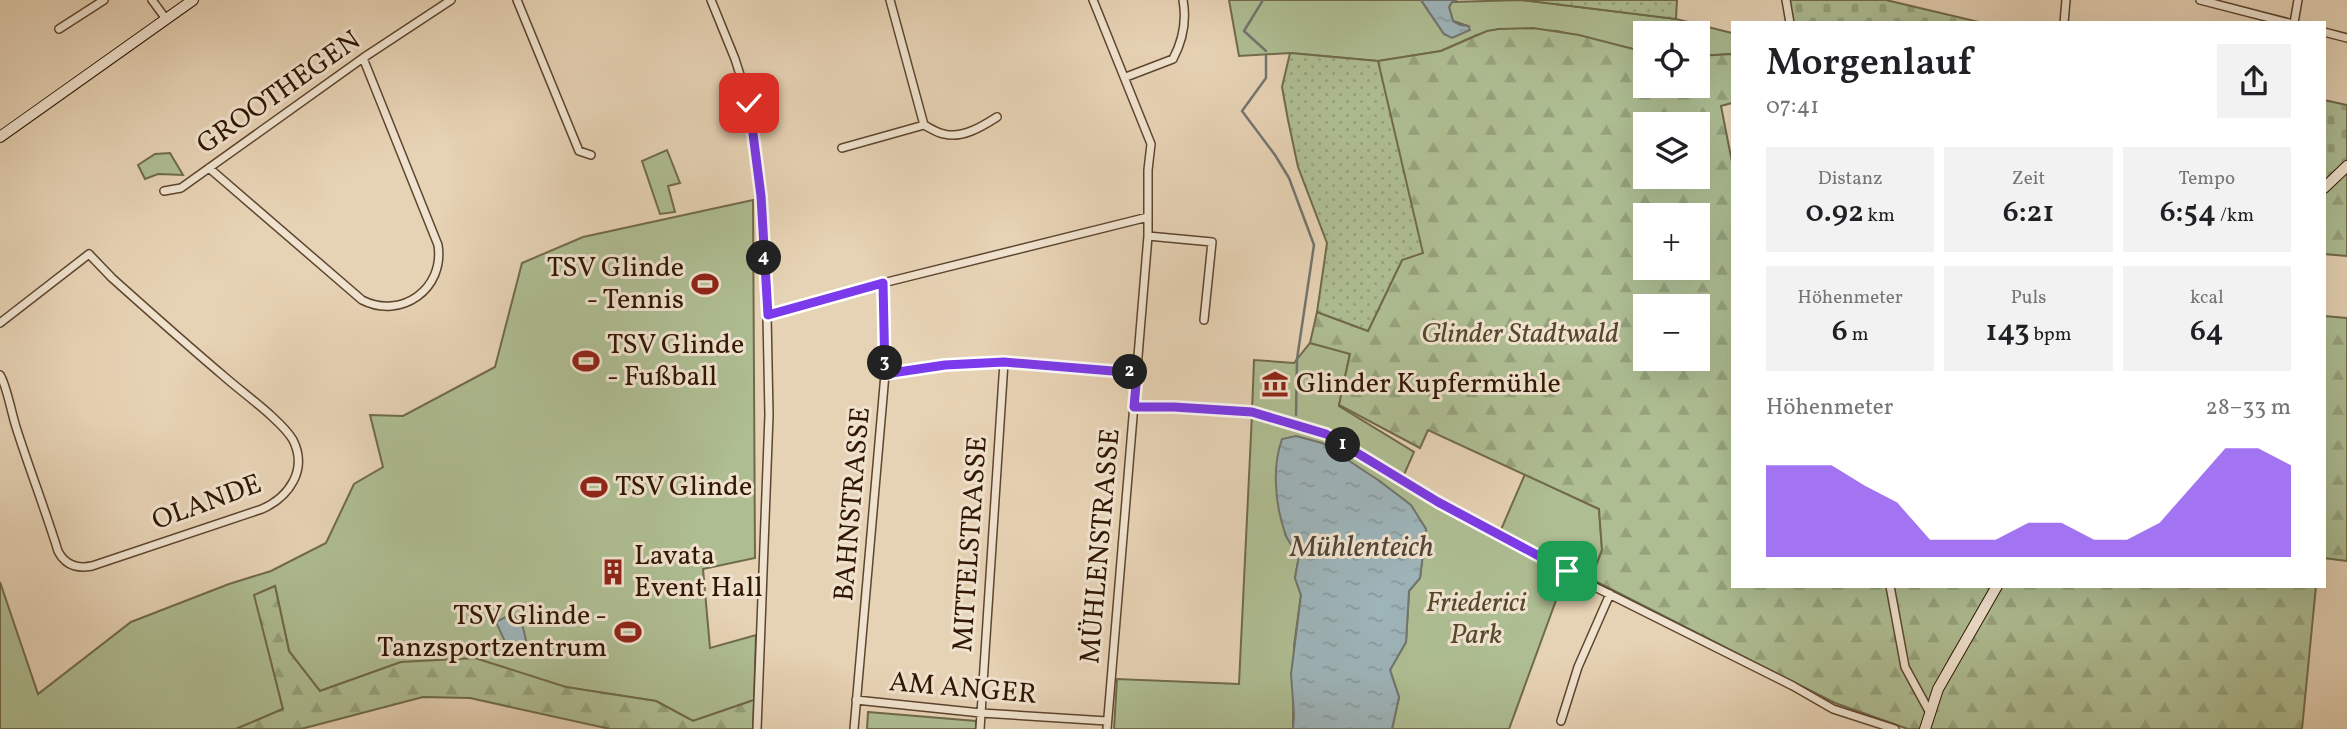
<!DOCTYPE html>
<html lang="de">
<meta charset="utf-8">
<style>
body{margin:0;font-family:Vollkorn,serif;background:#f2f2f2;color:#202124;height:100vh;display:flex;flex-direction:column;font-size:26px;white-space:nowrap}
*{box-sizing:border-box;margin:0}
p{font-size:23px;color:#757577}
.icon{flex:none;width:38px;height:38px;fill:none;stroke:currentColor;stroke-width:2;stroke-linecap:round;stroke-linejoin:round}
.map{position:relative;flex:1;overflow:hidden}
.drawer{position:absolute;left:1731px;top:21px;width:595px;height:567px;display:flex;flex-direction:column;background:#fff;border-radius:0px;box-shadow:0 7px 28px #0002}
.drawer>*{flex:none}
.fabs{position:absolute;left:1633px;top:21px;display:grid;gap:14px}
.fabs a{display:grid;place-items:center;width:77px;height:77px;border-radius:0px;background:#fff;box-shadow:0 7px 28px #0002;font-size:35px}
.pin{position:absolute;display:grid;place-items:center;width:60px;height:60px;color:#fff;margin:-30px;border-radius:14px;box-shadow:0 4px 10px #0006}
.km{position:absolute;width:35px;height:35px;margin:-18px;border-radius:50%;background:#222;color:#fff;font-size:19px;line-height:35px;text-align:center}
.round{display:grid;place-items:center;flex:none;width:74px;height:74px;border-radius:0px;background:#f2f2f2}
.overview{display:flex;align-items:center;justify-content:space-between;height:119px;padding:0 35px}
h1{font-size:38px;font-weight:600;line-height:52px}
.figures{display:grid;grid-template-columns:repeat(3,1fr);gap:10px;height:119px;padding:7px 35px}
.figures div{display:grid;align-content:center;border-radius:0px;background:#f2f2f2;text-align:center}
.figures b{font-size:30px;font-weight:600}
.figures small{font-size:19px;font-weight:400}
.figures p{font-size:19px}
.chart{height:196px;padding:14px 35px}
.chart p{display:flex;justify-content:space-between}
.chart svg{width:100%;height:126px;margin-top:7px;fill:#7c3aed;opacity:.7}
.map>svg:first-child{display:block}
.green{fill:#aebd92;stroke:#706a4a;stroke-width:2}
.forest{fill:url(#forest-firs);stroke:#706a4a;stroke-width:2;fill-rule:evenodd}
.cemetery{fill:url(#cemetery-stones);stroke:#706a4a;stroke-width:2}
.garden{fill:url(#garden-dots);stroke:#706a4a;stroke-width:2}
.water{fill:url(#water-ripples);stroke:#72756f;stroke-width:2}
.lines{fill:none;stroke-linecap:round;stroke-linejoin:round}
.stream{stroke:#72756f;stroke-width:2.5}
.street-casing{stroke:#5e452e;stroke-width:10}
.secondary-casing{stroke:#311601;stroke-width:12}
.street{stroke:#efe2ce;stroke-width:7}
.secondary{stroke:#efe2ce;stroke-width:10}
.route-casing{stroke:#fff;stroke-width:14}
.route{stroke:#7c3aed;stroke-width:9}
.labels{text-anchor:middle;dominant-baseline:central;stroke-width:6;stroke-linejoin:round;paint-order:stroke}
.street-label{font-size:28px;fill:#311601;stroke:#efe2ce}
.poi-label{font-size:28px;fill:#311601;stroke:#efe2ce;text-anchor:start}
.park-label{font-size:28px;font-style:italic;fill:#56482c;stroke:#efe2ce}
.water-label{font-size:30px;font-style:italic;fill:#514538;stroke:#efe2ce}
</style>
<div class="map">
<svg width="2347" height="729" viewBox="0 0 2347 729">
<defs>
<pattern id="forest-firs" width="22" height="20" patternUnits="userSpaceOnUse" patternTransform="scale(1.75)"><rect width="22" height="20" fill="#aebd92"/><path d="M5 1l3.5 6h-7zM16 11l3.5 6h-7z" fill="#96a27c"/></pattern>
<pattern id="cemetery-stones" width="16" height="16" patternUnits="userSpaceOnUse" patternTransform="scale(1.75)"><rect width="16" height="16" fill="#aebd92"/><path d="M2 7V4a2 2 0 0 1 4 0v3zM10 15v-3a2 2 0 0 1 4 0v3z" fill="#96a27c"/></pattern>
<pattern id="garden-dots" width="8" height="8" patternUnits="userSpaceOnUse" patternTransform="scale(1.75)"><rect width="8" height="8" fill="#aebd92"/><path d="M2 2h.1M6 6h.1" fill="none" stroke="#96a27c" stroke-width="1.8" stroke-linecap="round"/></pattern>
<pattern id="water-ripples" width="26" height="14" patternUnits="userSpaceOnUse" patternTransform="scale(1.75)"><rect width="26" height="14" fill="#9db4b9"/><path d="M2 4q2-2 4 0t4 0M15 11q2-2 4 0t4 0" fill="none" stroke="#889a9d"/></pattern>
</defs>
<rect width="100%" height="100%" fill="#e6d2b4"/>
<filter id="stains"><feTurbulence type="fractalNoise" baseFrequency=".00286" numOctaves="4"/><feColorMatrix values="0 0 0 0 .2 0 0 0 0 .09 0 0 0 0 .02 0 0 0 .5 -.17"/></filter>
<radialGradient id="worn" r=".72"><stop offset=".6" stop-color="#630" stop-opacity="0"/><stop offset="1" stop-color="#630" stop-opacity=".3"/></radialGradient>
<!-- green -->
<path class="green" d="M1229 0H1421L1444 34 1468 26 1453 21 1449 7 1452 2 1522 0 1676 19 1732 33V54L1698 56V33H1645V52L1557 31 1499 29 1477 35 1441 51 1378 61 1290 53 1239 56Z
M667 150 680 183 668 186 675 212 660 214 642 161Z
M170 153 183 175 158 174 145 179 138 165 155 154Z
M753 200 755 558 703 569 710 648 756 635 754 700 693 721 656 701 401 662 320 691 289 651 275 586 255 595 283 709 236 729H0V582L38 694 131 622 229 584 271 571 326 543 354 484 383 467 370 415 403 416 495 367 522 263 583 237Z
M1310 343 1350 353 1339 406 1414 452 1403 477 1326 434 1252 412 1254 360 1294 363Z
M1252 414 1326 436 1566 573 1509 729H1392L1399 697 1390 670 1406 642 1409 591 1420 578 1426 529 1410 505 1378 480 1285 534 1299 556 1295 578 1301 595 1294 646 1293 729H1114L1117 679 1239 684Z
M1525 474 1599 509 1602 550 1591 579 1500 532Z
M868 712 976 721V729H867Z"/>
<!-- forest -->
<path class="forest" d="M1533 28 1579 35 1645 52V86H1698V56L1732 54V103L1721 106 1732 162V586H2316L2302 729H1908L1835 703 1591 579 1602 550 1599 509 1428 430 1420 448 1339 405 1350 354 1310 343 1317 312 1368 331 1402 260 1386 104 1378 61 1441 51 1487 31 1499 29ZM1645 124H1698V177H1645ZM1645 215H1698V268H1645ZM1645 306H1698V359H1645Z
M2347 166V256L2324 254V188Z
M2324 316 2347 318V561L2324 558Z
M275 586 289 651 320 691 401 662 475 658 566 687 656 701 693 721 754 700 753 729H610L470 698 423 697 301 729H236L283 709 254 595Z"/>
<!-- cemetery -->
<path class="cemetery" d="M1786 0H1886L1983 23H1790Z
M2324 100 2347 105V165L2324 187Z"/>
<!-- garden -->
<path class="garden" d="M1522 0H1677L1676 19Z
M1290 53 1378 61 1423 253 1402 260 1368 331 1317 312 1327 243 1298 167 1288 120 1282 87Z"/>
<!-- water -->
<path class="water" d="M1421 0H1457L1452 2 1449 7 1453 21 1460 25 1468 26 1470 30 1452 38 1444 34Z
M1296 436 1322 443 1378 480 1411 505 1426 529 1420 578 1409 591 1406 642 1390 670 1399 697 1392 729H1293L1294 715 1291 674 1301 595 1295 578 1299 556C1295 549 1287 541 1285 533 1275 504 1272 467 1282 439Z
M511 614C522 620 524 629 526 641L514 646 506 644 496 622Z"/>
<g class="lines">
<!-- stream -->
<path class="stream" d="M1263 0 1244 31 1266 51
M1266 56V78L1242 111 1275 155 1289 178 1314 245 1297 359 1296 415"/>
<!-- street casing -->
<g class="street-casing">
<path id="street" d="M152 0 166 19
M517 0 579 151 591 155
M711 0 735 59 749 103 761 196 767 315 769 415 757 729
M1093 0 1151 144 1148 170V236L1107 729
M1786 0 1790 23
M2200 0 2289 23
M2064 23 2066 0
M2294 23 2298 0
M59 29 104 0
M2324 32 2347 38
M1126 77 1173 59C1183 40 1187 22 1183 0
M924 125C930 128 937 133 944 134 962 139 983 126 997 117
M842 148 924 125 890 0
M209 168 362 300C401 320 445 289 438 245L363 58
M164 191 181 188 363 58 451 0
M1148 236 1212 242 1204 320
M767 315 883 283 1148 217
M0 323 89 254 112 278C150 312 187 345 226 378 243 393 282 421 293 440 308 470 289 497 262 509L92 566C77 569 65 565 58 551 45 509 29 468 16 427 12 415 6 383 0 375
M885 374 945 365 1004 362 1137 373
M1134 407H1173L1252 412 1326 434 1438 502 1589 584 1793 686 1833 709 1895 729
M1890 586 1905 667 1929 711
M856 700 981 713 1107 721
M1561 721 1578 667 1610 594
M854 729 885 374 883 283
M980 729 1004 362"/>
</g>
<!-- secondary casing -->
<g class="secondary-casing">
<path id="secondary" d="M0 137 193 0
M2324 188 2347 166
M1925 729 1938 689 1997 586"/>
</g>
<!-- street -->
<use href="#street" class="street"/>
<!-- secondary -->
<use href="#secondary" class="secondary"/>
</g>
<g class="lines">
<!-- route casing -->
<g class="route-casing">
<path id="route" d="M749 103 761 196 768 315 883 283 885 374 945 365 1004 362 1137 373 1134 407H1174L1252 412 1326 434 1438 502 1567 571"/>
</g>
<!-- route -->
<use href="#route" class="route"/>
</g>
<!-- icons -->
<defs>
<g id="stadium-bare" transform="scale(2.1)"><path d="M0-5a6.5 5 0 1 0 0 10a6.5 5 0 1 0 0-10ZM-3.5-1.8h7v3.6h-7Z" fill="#8f2418" stroke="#efe2ce" stroke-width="2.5" paint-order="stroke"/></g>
<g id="museum-bare" transform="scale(2.1)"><path d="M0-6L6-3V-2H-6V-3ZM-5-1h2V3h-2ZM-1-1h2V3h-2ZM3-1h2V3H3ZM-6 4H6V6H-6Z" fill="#8f2418" stroke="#efe2ce" stroke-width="2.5" paint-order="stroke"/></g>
<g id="building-bare" transform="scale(2.1)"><path d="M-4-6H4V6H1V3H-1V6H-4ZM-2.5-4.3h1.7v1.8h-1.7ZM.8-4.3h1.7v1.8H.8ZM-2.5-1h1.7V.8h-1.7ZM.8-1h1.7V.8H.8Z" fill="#8f2418" stroke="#efe2ce" stroke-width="2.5" paint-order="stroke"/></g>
</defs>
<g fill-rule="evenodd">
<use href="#stadium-bare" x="705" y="284"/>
<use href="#stadium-bare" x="586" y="361"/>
<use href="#museum-bare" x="1275" y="384"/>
<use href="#stadium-bare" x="594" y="487"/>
<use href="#building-bare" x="613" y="572"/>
<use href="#stadium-bare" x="628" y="632"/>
</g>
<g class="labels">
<!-- street labels -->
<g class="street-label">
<text transform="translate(279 93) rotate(-35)">GROOTHEGEN</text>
<text transform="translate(207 503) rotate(-20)">OLANDE</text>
<text transform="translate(853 504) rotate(-85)">BAHNSTRASSE</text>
<text transform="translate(971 544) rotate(-86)">MITTELSTRASSE</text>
<text transform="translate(1101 546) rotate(-85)">MÜHLENSTRASSE</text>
<text transform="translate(963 689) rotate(5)">AM ANGER</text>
</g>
<!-- poi labels -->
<g class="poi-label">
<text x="684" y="268" text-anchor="end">TSV Glinde<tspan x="684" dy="32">- Tennis</tspan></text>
<text x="607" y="345">TSV Glinde<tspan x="607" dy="32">- Fußball</tspan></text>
<text x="1296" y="384">Glinder Kupfermühle</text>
<text x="615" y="487">TSV Glinde</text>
<text x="634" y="556">Lavata<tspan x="634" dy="32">Event Hall</tspan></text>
<text x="607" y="616" text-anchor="end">TSV Glinde -<tspan x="607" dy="32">Tanzsportzentrum</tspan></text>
</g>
<!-- park labels -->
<g class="park-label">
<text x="1520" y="334">Glinder Stadtwald</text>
<text x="1476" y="603">Friederici<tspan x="1476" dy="32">Park</tspan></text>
</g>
<!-- water labels -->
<g class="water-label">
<text x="1362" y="548">Mühlenteich</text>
</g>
</g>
<rect width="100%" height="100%" filter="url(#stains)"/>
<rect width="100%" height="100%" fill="url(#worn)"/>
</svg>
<div class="fabs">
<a><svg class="icon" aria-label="locate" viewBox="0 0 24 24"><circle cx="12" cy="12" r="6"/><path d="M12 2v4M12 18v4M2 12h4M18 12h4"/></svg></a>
<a><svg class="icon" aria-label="layers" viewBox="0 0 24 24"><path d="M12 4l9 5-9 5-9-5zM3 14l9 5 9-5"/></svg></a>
<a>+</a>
<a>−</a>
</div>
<div class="pin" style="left:1567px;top:571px;background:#1e9e55"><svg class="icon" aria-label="arrive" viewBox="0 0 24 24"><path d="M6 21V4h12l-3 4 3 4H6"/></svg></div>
<div class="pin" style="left:749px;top:103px;background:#d93025"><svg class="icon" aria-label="check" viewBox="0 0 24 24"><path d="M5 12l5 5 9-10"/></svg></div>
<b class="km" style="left:1343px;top:445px">1</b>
<b class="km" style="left:1130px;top:372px">2</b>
<b class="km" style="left:885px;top:363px">3</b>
<b class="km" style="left:764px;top:258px">4</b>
<section class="drawer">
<div class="overview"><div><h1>Morgenlauf</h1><p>07:41</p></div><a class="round"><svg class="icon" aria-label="share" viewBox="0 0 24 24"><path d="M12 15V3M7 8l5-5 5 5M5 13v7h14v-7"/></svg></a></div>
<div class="figures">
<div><p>Distanz</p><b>0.92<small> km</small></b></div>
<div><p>Zeit</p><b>6:21</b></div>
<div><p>Tempo</p><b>6:54<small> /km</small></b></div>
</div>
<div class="figures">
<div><p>Höhenmeter</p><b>6<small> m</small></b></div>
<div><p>Puls</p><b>143<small> bpm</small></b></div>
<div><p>kcal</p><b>64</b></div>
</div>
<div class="chart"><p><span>Höhenmeter</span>28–33 m</p>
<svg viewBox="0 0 160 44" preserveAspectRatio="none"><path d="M0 44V12L10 12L20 12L30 19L40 25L50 38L60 38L70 38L80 32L90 32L100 38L110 38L120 32L130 19L140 6L150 6L160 12V44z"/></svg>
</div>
</section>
</div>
